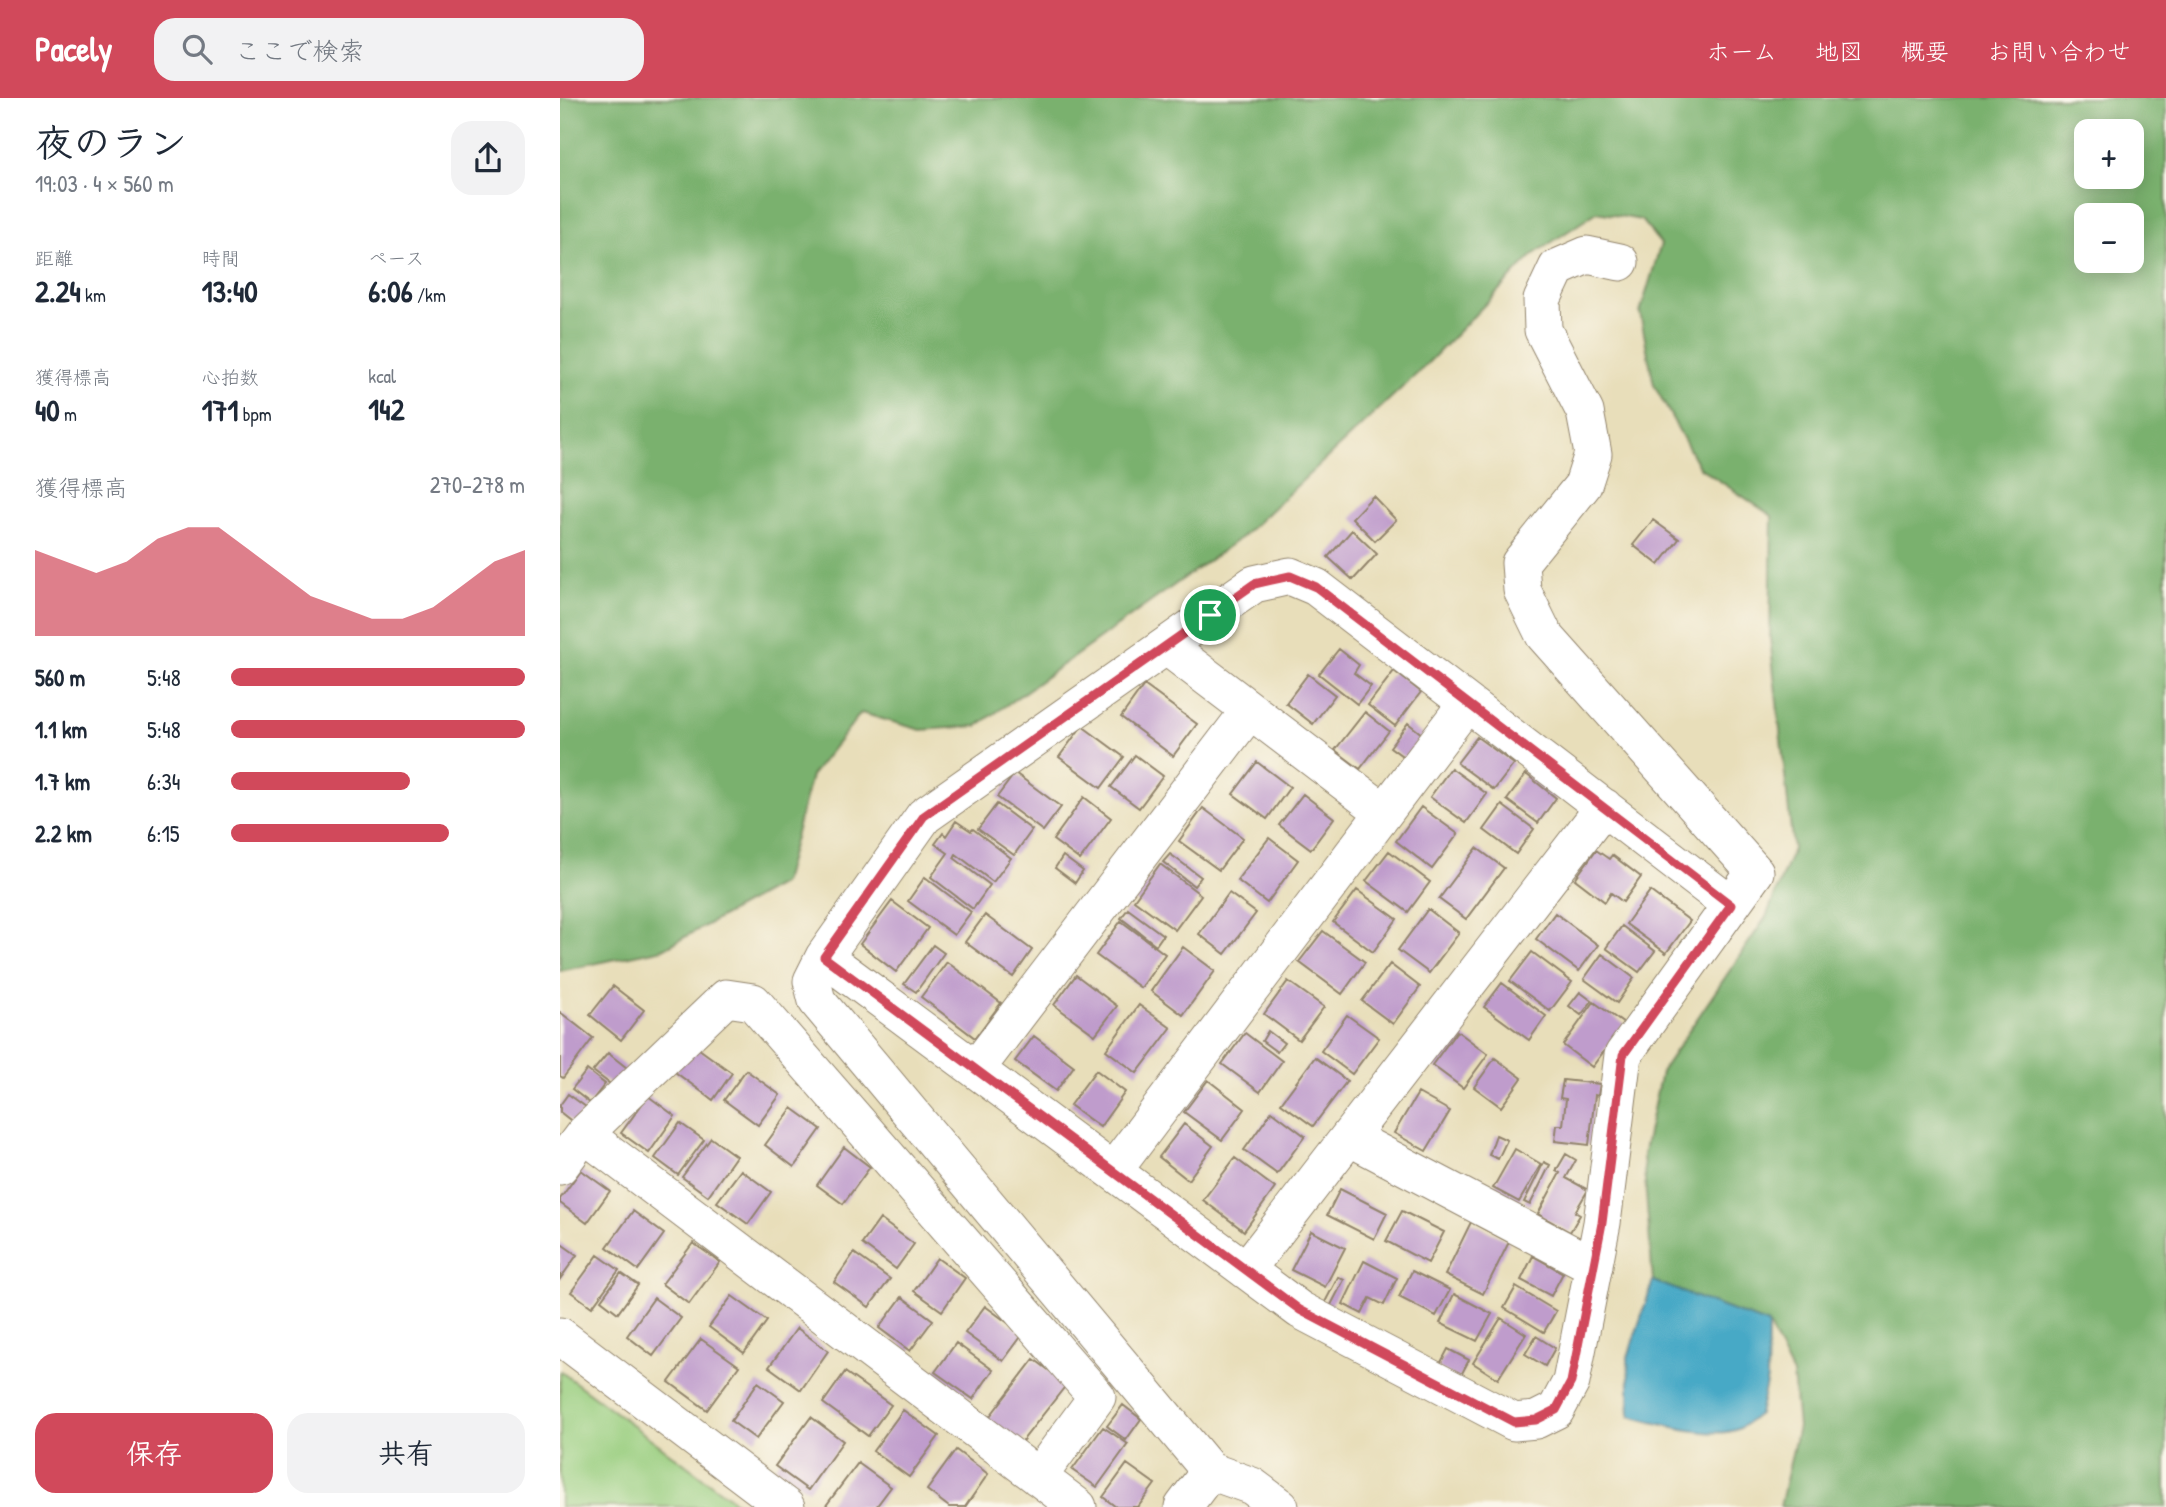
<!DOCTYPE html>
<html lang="ja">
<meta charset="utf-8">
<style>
body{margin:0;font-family:"Patrick Hand","Klee One",sans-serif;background:#f2f2f3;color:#1f2937;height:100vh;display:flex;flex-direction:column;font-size:26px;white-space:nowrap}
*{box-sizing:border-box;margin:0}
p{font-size:23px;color:#747a83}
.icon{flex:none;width:38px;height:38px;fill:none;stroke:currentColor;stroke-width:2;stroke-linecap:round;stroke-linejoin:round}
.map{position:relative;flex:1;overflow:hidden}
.panel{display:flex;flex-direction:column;background:#fff;width:560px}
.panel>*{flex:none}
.buttons{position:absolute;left:1514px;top:21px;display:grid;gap:14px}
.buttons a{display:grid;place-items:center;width:70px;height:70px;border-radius:14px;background:#fff;box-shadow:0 4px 18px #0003;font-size:35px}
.pin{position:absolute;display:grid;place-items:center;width:60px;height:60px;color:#fff;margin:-30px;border:4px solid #fff;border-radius:50%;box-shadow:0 2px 7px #0007}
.round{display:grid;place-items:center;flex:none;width:74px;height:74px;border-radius:21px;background:#f2f2f3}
.headline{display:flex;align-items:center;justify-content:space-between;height:119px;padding:0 35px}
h1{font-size:38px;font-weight:700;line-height:52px}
.stats{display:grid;grid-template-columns:repeat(3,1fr);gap:10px;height:119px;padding:7px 35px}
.stats div{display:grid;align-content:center}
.stats b{font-size:30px;font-weight:700}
.stats small{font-size:19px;font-weight:400}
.stats p{font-size:19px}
.chart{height:196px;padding:14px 35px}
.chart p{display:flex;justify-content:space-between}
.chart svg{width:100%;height:126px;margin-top:7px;fill:#d1495b;opacity:.7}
.cta{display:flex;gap:14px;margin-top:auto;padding:14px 35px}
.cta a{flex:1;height:80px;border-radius:21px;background:#d1495b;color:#fff;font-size:28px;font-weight:700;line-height:80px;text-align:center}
.cta a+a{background:#f2f2f3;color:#1f2937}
ul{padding:0 35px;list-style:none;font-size:23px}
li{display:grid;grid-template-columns:112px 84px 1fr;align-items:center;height:52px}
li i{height:18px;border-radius:9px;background:#d1495b}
header{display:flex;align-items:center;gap:42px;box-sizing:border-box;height:98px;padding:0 35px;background:#d1495b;color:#fff}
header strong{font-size:33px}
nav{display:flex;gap:38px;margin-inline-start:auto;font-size:24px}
.search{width:490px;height:63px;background:#f2f2f3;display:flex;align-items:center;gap:18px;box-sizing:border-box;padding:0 24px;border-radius:21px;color:#747a83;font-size:26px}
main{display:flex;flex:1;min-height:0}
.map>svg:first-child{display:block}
.green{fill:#99ce7f;stroke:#6a7c4e;stroke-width:2}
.forest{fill:#7ab16e;stroke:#5a6e46;stroke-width:2;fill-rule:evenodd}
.water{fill:#46a9c6;stroke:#406a72;stroke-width:2}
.building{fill:#bf9ccc}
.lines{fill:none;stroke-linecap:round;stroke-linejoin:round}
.minor-casing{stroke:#92846c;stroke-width:39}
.minor{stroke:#fff;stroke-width:37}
.route-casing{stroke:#fff;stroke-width:14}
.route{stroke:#d1495b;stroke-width:9}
</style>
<header>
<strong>Pacely</strong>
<div class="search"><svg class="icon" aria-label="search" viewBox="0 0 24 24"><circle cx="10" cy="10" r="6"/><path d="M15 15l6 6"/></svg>ここで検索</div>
<nav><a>ホーム</a><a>地図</a><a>概要</a><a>お問い合わせ</a></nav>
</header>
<main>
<section class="panel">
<div class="headline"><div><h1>夜のラン</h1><p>19:03 · 4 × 560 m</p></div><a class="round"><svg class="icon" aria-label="share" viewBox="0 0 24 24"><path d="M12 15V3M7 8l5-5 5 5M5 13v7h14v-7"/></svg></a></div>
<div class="stats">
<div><p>距離</p><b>2.24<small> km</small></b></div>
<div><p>時間</p><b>13:40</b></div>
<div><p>ペース</p><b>6:06<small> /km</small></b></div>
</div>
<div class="stats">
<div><p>獲得標高</p><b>40<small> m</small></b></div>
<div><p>心拍数</p><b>171<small> bpm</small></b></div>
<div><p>kcal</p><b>142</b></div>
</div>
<div class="chart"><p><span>獲得標高</span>270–278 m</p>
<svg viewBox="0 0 160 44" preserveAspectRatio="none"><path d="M0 44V14L10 18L20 22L30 18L40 10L50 6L60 6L70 14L80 22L90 30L100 34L110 38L120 38L130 34L140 26L150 18L160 14V44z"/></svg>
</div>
<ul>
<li><b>560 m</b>5:48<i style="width:100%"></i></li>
<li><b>1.1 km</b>5:48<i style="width:100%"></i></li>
<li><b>1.7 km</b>6:34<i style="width:61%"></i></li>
<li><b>2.2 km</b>6:15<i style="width:74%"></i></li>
</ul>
<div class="cta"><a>保存</a><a>共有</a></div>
</section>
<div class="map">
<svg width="1606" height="1409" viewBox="0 0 1606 1409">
<rect width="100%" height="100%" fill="#fbf7ec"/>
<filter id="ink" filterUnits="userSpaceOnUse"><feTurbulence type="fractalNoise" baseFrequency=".0143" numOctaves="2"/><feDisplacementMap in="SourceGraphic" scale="14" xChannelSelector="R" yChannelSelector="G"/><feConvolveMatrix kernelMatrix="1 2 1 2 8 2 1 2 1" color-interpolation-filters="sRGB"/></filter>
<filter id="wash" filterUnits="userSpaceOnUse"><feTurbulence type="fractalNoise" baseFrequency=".00686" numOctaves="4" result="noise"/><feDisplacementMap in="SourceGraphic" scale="28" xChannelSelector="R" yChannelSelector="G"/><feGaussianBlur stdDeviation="1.57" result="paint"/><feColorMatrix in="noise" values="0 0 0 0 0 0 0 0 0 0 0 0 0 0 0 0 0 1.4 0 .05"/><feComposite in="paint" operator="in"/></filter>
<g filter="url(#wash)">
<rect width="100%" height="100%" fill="#e8deba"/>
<!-- green -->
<path class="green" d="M0 1273 182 1409H0Z"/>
<!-- forest -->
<path class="forest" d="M0 0H1606V1409H1220L1238 1329 1233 1277 1208 1226 1093 1183 1083 1058 1101 974 1206 819 1233 751 1210 540 1212 418 1139 369 1094 287 1080 215 1101 146 1081 122 1037 114 974 156 862 271 683 438 417 628 361 632 301 615 251 678 223 785 103 851 0 873ZM1526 33H1572V79H1526ZM1526 117H1572V163H1526Z"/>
<!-- water -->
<path class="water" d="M1093 1183 1208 1226 1207 1281 1199 1316C1193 1320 1187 1326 1180 1330 1156 1343 1096 1325 1070 1318L1068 1259Z"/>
<g id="blocks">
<!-- building -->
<path class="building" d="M813 398 836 422 815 443 792 420Z
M1093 422 1119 441 1099 467 1073 447Z
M792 432 817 456 793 482 768 459Z
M779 551 799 567 794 575 811 588 797 606 759 576Z
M834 573 861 594 835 628 808 607Z
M748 576 775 597 753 626 726 605Z
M584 587 637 626 613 658 561 619Z
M805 614 829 633 800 671 775 652Z
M848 625 863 637 845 660 830 649Z
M522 628 564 659 541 690 499 659Z
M917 639 954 666 934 692 897 665Z
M575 657 603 678 579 710 551 689Z
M697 664 730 689 707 721 673 696Z
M891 670 927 696 906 725 870 699Z
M455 675 501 709 483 733 437 699Z
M966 676 996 700 978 725 947 702Z
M743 696 774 720 751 751 719 727Z
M524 699 551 720 520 762 493 742Z
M437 706 472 732 454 757 418 731Z
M942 707 974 731 956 756 924 732Z
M861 709 898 736 872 771 836 743Z
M643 710 683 740 659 772 619 743Z
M396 723 411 733 413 731 451 760 433 784 396 756 394 760 430 787 413 811 371 779 388 755 375 746 383 735 386 738Z
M709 740 738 762 707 805 677 782Z
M917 750 944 770 906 821 879 801Z
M1036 752 1049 761 1052 757 1081 779 1063 804 1051 795 1045 804 1015 781Z
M829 753 870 784 848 814 806 783Z
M610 756 641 779 634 788 603 764Z
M503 758 523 773 515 785 495 770Z
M600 766 641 797 615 832 574 802Z
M365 779 411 814 394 837 348 803Z
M797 792 837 821 813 854 773 824Z
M1090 793 1130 823 1106 855 1066 826Z
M669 795 696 815 665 856 639 836Z
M332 803 368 830 336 874 300 846Z
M568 811 603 837 596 847 561 820Z
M868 811 899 835 869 875 838 852Z
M995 815 1038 847 1019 873 976 841Z
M425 817 472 852 453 879 405 844Z
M561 823 605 856 581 890 536 857Z
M1062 828 1095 853 1079 874 1046 850Z
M763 833 805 864 782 896 739 864Z
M373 847 384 855 356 894 344 886Z
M623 849 655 873 623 917 591 893Z
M972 854 1012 884 990 913 950 883Z
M1042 856 1074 880 1057 905 1024 881Z
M387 864 441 905 415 940 361 899Z
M830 866 860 889 833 926 802 903Z
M516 877 557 908 535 937 494 907Z
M728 883 764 909 739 942 704 916Z
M942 885 986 918 969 942 924 909Z
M53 888 84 912 61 942 30 917Z
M1020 894 1032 903 1021 917 1009 908Z
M1034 904 1064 926 1032 969 1003 947Z
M579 907 611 930 577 975 546 952Z
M0 914 33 940 3 980 0 978Z
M787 917 819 940 792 976 761 953Z
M708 933 724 945 717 954 702 943Z
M897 933 928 956 903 990 872 967Z
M685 935 722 963 700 994 662 966Z
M474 938 514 968 496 993 455 963Z
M135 948 172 975 153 1002 115 974Z
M48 955 67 970 53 988 33 973Z
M755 959 787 983 753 1028 721 1005Z
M935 960 962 980 941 1009 914 989Z
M27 972 45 986 30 1005 12 991Z
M186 972 220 997 198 1027 164 1002Z
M536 972 565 994 540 1029 510 1007Z
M648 982 685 1011 662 1042 624 1014Z
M1003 982 1040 986 1038 998 1035 997 1029 1047 995 1043 997 1027H1003L1006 1001 1000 1000Z
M858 995 890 1013 866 1053 834 1035Z
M8 996 26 1009 14 1025 0 1014V1007Z
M88 998 115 1018 89 1055 61 1035Z
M232 1010 261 1031 234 1069 205 1047Z
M712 1013 745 1038 717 1076 684 1052Z
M120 1025 144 1042 118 1077 95 1060Z
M624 1026 653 1048 628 1082 599 1059Z
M936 1037 947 1042 938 1061 929 1057Z
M151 1040 176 1058 148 1098 122 1079Z
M284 1049 310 1069 283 1106 257 1087Z
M955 1051 981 1066 959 1104 933 1090Z
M1006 1056 1016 1062 1006 1080 1028 1092 1015 1114 1020 1117 1010 1134 978 1116 1000 1075 996 1073Z
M675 1060 715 1090 684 1133 643 1102Z
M984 1064 990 1067 970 1107 964 1104Z
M21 1072 50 1093 27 1125 0 1105V1101Z
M181 1072 211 1094 188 1126 157 1104Z
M780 1091 827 1115 814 1141 767 1117Z
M73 1113 104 1136 78 1172 47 1149Z
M842 1113 884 1134 868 1165 826 1143Z
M320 1121 354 1146 336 1171 302 1146Z
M911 1124 949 1144 923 1196 885 1177Z
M751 1133 785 1150 765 1189 731 1172Z
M0 1145 17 1157 0 1181Z
M133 1145 160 1164 129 1206 102 1186Z
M294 1155 330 1181 309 1209 274 1184Z
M38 1157 59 1172 32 1209 11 1194Z
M973 1158 1003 1175 991 1198 961 1182Z
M377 1160 405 1180 382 1213 354 1193Z
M804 1163 837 1180 824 1207 810 1200 802 1216 783 1206Z
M852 1173 890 1192 876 1218 839 1199Z
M61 1175 78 1187 58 1215 41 1202Z
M778 1179 784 1182 770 1209 764 1206Z
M956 1189 996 1213 984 1234 944 1210Z
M894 1196 932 1216 917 1243 880 1225Z
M172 1198 207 1223 184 1255 149 1229Z
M342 1199 373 1222 350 1253 319 1230Z
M94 1200 121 1220 93 1258 67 1238Z
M425 1208 463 1236 443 1263 405 1235Z
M941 1220 966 1236 938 1281 913 1265Z
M237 1230 268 1253 241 1292 209 1269Z
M976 1238 995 1250 985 1268 965 1256Z
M141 1241 179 1268 147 1312 109 1284Z
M396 1245 433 1272 413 1301 375 1274Z
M888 1251 909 1262 899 1281 878 1270Z
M474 1261 507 1286 459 1347 427 1322Z
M285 1274 331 1307 308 1338 263 1305Z
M198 1284 224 1303 196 1341 171 1323Z
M563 1307 581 1321 566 1342 547 1328Z
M343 1312 379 1338 349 1379 313 1353Z
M251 1319 283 1343 248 1392 215 1368Z
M543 1329 568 1346 537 1389 512 1372Z
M396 1352 428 1376 405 1409H389L367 1392Z
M298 1365 331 1389 316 1409H265Z
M567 1366 595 1386 578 1409H556L543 1399Z"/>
</g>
</g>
<g filter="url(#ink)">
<use href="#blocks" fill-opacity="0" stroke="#92846c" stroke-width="2"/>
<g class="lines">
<!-- minor casing -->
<g class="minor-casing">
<path id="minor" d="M606 548 824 714
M264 859 740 1212 954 1324 976 1322 996 1312 1011 1284 1042 1125 1063 957 1195 774 984 537 962 492 960 465 1023 387 1033 356 1025 314 983 232 982 202 997 170 1027 157 1060 164
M416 971 690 612
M24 1036 518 1409
M789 1039 1034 1168
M0 1068 24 1036 166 900 193 904 537 1299 478 1379
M553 1073 907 605
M686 1172 1044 709
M0 1238 226 1409
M623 1409 650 1373
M720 1409 692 1388 650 1373 257 903 252 883 264 859 364 718 694 486 730 478 756 489 1171 807"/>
</g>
<!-- minor -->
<use href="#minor" class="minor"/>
</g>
</g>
<g class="lines" filter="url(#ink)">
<!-- route casing -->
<g class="route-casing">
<path id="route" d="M730 478 756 489 1171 807 1063 957 1042 1125 1011 1284 996 1312 976 1322 954 1324 740 1212 264 859 364 718 694 486Z"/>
</g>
<!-- route -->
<use href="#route" class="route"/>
</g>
</svg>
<div class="buttons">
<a>+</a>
<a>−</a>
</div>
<div class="pin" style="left:650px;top:517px;background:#1e9e55"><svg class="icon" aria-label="arrive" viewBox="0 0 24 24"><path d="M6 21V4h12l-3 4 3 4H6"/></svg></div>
</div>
</main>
